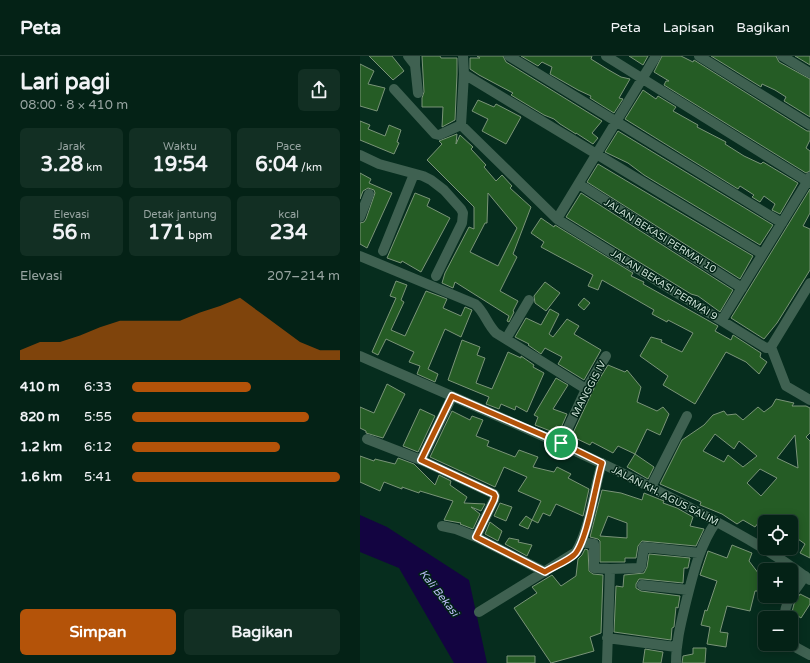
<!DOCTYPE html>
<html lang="id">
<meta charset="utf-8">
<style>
body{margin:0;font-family:"Varela Round",sans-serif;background:#122f23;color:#f1f3f6;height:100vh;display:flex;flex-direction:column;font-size:15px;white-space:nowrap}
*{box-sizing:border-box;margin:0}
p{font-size:13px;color:#97a4a1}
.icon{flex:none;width:22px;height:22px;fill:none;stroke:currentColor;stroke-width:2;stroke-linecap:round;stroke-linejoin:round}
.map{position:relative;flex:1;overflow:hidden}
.sheet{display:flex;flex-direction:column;background:#042216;width:360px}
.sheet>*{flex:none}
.tools{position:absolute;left:398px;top:459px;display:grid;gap:8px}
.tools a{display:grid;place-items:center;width:40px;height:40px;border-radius:6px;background:#042216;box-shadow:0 2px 10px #0003,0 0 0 1px #253f35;font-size:20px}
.pin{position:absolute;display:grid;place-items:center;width:34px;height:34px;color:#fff;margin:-17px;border:2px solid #fff;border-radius:50%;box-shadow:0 1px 4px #0007}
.round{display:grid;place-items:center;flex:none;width:42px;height:42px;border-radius:6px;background:#122f23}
.head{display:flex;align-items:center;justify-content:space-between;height:68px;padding:0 20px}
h1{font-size:22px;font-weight:700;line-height:30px}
.stats{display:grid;grid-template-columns:repeat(3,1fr);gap:6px;height:68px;padding:4px 20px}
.stats div{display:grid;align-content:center;border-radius:6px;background:#122f23;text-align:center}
.stats b{font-size:20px;font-weight:700}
.stats small{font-size:11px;font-weight:400}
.stats p{font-size:11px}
.chart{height:112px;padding:8px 20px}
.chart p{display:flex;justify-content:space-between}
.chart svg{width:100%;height:72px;margin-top:4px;fill:#b45309;opacity:.7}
.primary-button{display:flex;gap:8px;margin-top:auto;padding:8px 20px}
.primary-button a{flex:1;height:46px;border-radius:6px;background:#b45309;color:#fff;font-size:16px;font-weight:700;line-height:46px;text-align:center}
.primary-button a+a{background:#122f23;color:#f1f3f6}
ul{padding:0 20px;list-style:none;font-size:13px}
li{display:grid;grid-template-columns:64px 48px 1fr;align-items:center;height:30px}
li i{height:10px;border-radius:5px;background:#b45309}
header{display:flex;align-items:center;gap:24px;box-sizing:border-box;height:56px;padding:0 20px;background:#042216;border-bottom:1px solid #253f35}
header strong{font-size:19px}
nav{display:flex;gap:22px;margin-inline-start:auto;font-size:14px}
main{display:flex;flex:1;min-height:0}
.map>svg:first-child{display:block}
.water{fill:#130441}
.building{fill:#255c25;stroke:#7a9478;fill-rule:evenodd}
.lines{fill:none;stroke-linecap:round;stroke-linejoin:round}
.minor{stroke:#3f6151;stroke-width:10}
.tertiary{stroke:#3f6151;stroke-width:10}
.route-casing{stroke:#fff;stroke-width:8}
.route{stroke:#b45309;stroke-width:5}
.labels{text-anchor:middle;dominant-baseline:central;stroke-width:3;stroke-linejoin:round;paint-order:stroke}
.street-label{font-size:10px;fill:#cde2d7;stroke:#002315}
.water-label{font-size:11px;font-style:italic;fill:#babbf4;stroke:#002315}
</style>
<header>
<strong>Peta</strong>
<nav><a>Peta</a><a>Lapisan</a><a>Bagikan</a></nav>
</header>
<main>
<section class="sheet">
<div class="head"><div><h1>Lari pagi</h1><p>08:00 · 8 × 410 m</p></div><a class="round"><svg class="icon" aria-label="share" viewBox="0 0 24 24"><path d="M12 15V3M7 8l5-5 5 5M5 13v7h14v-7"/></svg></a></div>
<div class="stats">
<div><p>Jarak</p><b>3.28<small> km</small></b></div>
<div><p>Waktu</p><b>19:54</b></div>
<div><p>Pace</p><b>6:04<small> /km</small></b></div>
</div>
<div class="stats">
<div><p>Elevasi</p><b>56<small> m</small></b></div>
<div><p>Detak jantung</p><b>171<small> bpm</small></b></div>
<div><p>kcal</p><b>234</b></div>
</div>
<div class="chart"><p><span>Elevasi</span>207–214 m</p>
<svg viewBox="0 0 160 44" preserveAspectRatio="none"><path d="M0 44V38L10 33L20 33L30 29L40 24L50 20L60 20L70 20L80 20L90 15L100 11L110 6L120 15L130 24L140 33L150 38L160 38V44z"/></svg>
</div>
<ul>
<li><b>410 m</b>6:33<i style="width:57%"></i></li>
<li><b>820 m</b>5:55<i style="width:85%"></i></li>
<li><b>1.2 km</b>6:12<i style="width:71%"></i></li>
<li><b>1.6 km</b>5:41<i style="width:100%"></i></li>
</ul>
<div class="primary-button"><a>Simpan</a><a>Bagikan</a></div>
</section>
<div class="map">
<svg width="450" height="607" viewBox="0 0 450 607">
<rect width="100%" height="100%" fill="#062d1e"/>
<!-- water -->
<path class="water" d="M0 459 27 471 109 524 127 607H94L39 512 0 496Z"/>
<!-- building -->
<path class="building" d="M9 0H32L44 15 33 24Z
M62 0H80L81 2H97V18L95 64 82 71 83 51H62V42L64 36Z
M117 0H143L146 6 242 65 232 77 238 82 233 88 216 77V78L200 68 194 63 184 59 151 39 153 37 119 19 110 13V2H120Z
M161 0H232L231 3 247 13 261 21 270 23 259 42 263 43 254 57 230 42 231 40 218 34 190 18 192 11 182 6 178 10Z
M269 0H288L283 9Z
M302 0H321L333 6 334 4 447 75H450V84L446 92 450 95V115L446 117 304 29 306 25H309L294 16Z
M351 0H416L419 6 450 23V61L424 45 426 41 415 34 402 28 401 31Z
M435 0H450V9Z
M0 8 14 15 8 28 25 32 17 55 0 50Z
M283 34 296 43 298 40 316 51 313 55 338 69 337 71 366 86 365 88 384 100 401 108 403 106 438 127 420 158 412 154 415 148 404 140 400 146 392 141 394 139 380 130 378 133 265 63Z
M118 44 134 51 136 48 161 61 146 88 122 75 128 63 112 55Z
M0 65 10 69 8 73 25 80 29 69 41 74 37 86 39 87 34 98 0 84Z
M258 75 413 169 400 189 284 119 268 107 245 96Z
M97 78 96 88 100 79 113 91 111 93 126 109 124 111 136 125 142 119 152 130 150 132 171 151 153 198 157 201 140 235 158 245 153 255 154 256 149 266 147 265 149 260 95 226 93 232 82 227 85 217 109 171 114 173V151L67 104 82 88 79 85ZM128 137 157 172 138 210 110 196 125 167H127Z
M238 108 393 200 380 223 227 126Z
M0 117 11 123 9 127 32 137 7 192 0 188V167L4 166 6 163 15 137 14 134 8 132 3 135 0 143Z
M450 133V157L443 170 450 173V214L417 267 404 283 371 262Z
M55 137 70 143 67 150 90 162 61 216 42 205 41 207 27 202Z
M221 137 373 234 360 256 338 240 331 238 206 161Z
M181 162 194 171 195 169 273 217 271 220 284 226 283 228 358 270 355 275 371 284 373 279 401 297 400 301 407 306 399 318 386 306 366 296 335 348 303 329 308 320 280 300 291 281 302 284 301 286 322 296 333 277 308 264 307 266 292 258 294 254 242 224 238 234 228 230 233 219 181 191 184 186 171 177Z
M36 225 47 229 41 244 44 246 31 274 45 280 66 235 87 243 83 252 101 260 105 251 112 254 101 281 85 273 68 313 78 318 75 326 57 318 60 310 49 306 54 296 26 283 18 299 12 296 36 242 30 240Z
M185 226 200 237 186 255 175 247 174 240Z
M224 242 230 247 224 254 218 249Z
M190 253 199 258 189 278 193 281 207 263 219 270 214 278 241 294 224 324 198 308 202 301 185 292 181 298 168 289 169 288 155 281 166 262 181 269Z
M102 284 120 291 117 299 125 302 116 327 132 333 148 296 161 302V300L174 309 173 311 184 317 167 356 156 350 155 354 141 348 139 353 126 348 129 341 88 324Z
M248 309 265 316 267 314 281 331 277 346 297 355 303 351 309 358 300 379 287 373 275 398 258 390 253 397 232 386 230 389 213 381 212 379 235 330Z
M196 322 208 329 193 353 207 358 201 372 196 370 193 376 175 369 178 361 174 359Z
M27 328 45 338 23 382 6 377V375L0 372V351L14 357Z
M416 343 434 347 432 350H446L450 352V377L446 381 450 385V502L440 497 445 488 431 478V466H399L395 471 383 464 377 468 362 458 340 449 341 446 300 428 322 384 344 369 353 359 364 355 367 359 376 358 383 364 398 351 404 356 412 350ZM355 378 374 393 379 385 397 400 383 411 368 399 364 406 343 395ZM435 379 438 412 417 402ZM400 413 417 422 401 440 387 427Z
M60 353 75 360 58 396 43 390Z
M92 355 110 364 112 360 123 364 116 380 129 385 127 390 155 401 159 394 178 401 173 411 194 416 197 411 211 418 208 422 229 433 223 460 196 448 190 460 183 457 178 467 172 464 168 473 159 469 166 460 172 464 181 445 158 435 167 421 144 411 135 431 70 401Z
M275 398 294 411 288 423 267 411Z
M0 400 14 405 15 403 35 408 38 402 54 408 75 429 79 419 91 425 90 429 107 441 104 447 125 448 121 455 111 451 120 458 113 473 100 468 101 467 84 464 93 445 60 435 59 437 42 431V433L24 426 20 435 0 426Z
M242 434 261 437 282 444 284 437 304 445 303 447 317 452 333 461 330 470 344 473 336 490 282 485 278 490 276 502H265V506H240V485L238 483 230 481ZM248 460 267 467V482L240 480Z
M140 447 152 451 146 465 134 460Z
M130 466 142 475 138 485 125 478Z
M149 482 159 484 158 486 172 489 167 500 145 488Z
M372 489 392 497 389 505 405 526 402 535H395L390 555 367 550 360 576 368 577 366 591 347 588 350 571 341 569 345 554 347 555 357 525 340 519 348 495 367 502Z
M225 493 228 494 229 515 233 518 243 519 241 577 230 581 234 595 191 607 154 552 177 537 172 531 192 519 201 530 216 520 218 503 222 499Z
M289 498 330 502 328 512H324L323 527 283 523H279L276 528V532L281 535 320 540 318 552 316 551 314 571 312 572 311 584 254 576 256 530 263 531 264 519 284 517 287 511Z
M440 538 450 543V548L441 562 432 556 434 548Z
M333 592H346L345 607H322L323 600 333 598Z
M285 593 303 596 301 607H283Z
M147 600H175V607H147Z"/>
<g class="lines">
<!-- minor -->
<path class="minor" d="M48 0 55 9V0
M103 0 104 18 402 198
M149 0 422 167
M246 0 450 127
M339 0 450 69
M422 0 450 17
M55 9 58 37
M34 33 75 78 79 79 101 69 104 18
M101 69 197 163 406 292 411 291
M0 99 19 108 63 120 71 124 84 134 101 153 103 157 102 167 76 220
M219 128 382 232
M0 161 9 138
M197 163 296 0
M23 195 54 118
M0 200 115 248C124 255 127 268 136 277L226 333
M362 264 450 121
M146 283 169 244
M411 291 450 227
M411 291 426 330 450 344
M7 383 61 404 134 438 135 440 134 444 116 481
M201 387 226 333 246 300
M61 404 92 341
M291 431 327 360
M82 470 96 473 116 481 185 516
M221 486 234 488V512L250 513
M282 529 329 534
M119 556 216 496C231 469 233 437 242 407
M425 562C423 547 437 532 445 520
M247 582 316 591
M431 586 437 592 450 599
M247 607 250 513 280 512 281 510 284 491 340 497
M316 607C316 586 321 567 326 546 333 519 339 490 356 466"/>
<!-- tertiary -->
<path class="tertiary" d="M0 300C109 348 219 393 325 449 368 472 411 494 450 524"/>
</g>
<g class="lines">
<!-- route casing -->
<g class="route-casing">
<path id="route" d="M92 340 201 387 242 407C236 426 227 487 214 499 206 506 194 510 185 516L116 481 134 444 135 440 134 438 61 404Z"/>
</g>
<!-- route -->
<use href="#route" class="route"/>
</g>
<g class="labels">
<!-- street labels -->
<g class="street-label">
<text transform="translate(300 180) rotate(32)">JALAN BEKASI PERMAI 10</text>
<text transform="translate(304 229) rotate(32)">JALAN BEKASI PERMAI 9</text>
<text transform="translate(229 333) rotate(-62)">MANGGIS IV</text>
<text transform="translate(305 440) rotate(27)">JALAN KH. AGUS SALIM</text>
</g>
<!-- water labels -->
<g class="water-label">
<text transform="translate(79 537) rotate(52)">Kali Bekasi</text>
</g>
</g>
</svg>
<div class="tools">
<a><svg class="icon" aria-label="locate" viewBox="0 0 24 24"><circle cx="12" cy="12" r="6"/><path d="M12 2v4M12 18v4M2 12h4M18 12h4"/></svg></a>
<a>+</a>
<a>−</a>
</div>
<div class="pin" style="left:201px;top:387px;background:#1e9e55"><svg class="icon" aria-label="arrive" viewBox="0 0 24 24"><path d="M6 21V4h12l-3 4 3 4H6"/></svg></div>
</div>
</main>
